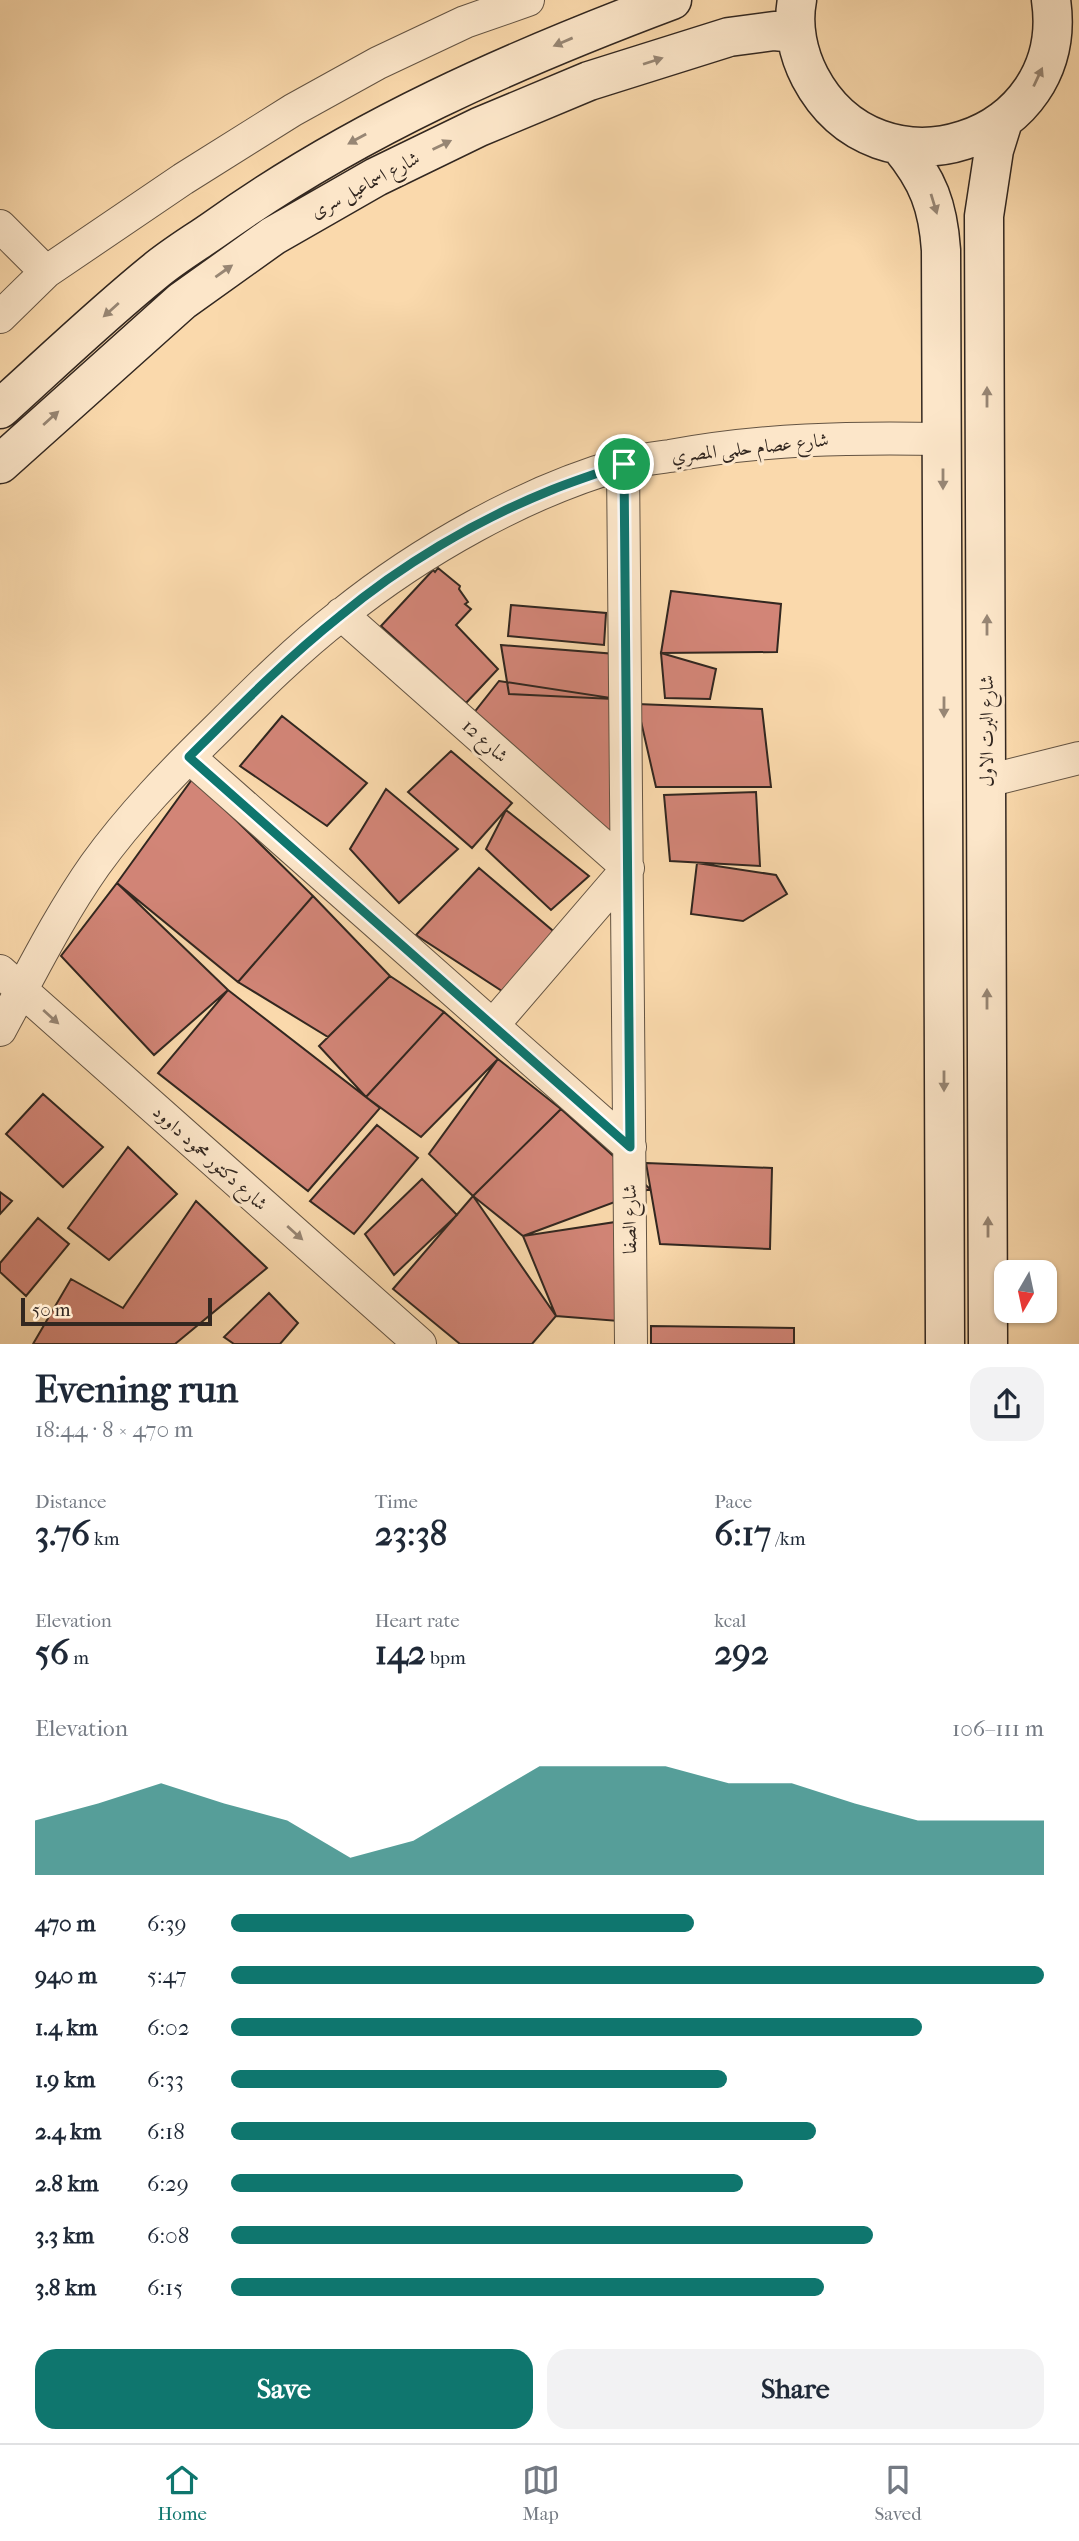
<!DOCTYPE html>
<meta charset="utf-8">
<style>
body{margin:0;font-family:"IM FELL French Canon",Amiri,serif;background:#f2f2f3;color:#1f2937;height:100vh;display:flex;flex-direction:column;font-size:26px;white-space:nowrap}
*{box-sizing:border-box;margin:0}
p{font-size:23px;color:#747a83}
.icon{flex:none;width:38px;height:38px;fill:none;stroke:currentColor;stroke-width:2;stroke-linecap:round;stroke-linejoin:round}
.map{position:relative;height:1344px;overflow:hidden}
.side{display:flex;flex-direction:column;background:#fff;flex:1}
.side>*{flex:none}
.needle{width:46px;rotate:189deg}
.buttons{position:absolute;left:994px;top:1260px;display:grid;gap:14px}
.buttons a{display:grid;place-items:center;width:63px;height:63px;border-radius:14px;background:#fff;box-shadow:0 2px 5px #0004;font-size:35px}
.scale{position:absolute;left:21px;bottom:18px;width:191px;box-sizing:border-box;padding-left:7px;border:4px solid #322720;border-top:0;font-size:19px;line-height:24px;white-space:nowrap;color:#322720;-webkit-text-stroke:5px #fce6c9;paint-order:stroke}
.pin{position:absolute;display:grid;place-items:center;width:60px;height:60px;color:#fff;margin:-30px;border:4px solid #fff;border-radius:50%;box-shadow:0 2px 7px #0007}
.round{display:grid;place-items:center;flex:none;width:74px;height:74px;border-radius:21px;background:#f2f2f3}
.head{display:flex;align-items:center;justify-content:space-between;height:119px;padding:0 35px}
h1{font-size:38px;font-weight:800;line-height:52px}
.figures{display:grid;grid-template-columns:repeat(3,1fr);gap:10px;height:119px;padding:7px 35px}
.figures div{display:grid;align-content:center}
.figures b{font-size:35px;font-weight:800}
.figures small{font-size:19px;font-weight:400}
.figures p{font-size:19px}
.chart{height:196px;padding:14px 35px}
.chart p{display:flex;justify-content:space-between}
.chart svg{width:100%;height:126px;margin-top:7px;fill:#0f766e;opacity:.7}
.action{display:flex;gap:14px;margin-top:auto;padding:14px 35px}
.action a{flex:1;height:80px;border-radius:21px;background:#0f766e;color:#fff;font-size:28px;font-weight:800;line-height:80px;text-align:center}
.action a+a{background:#f2f2f3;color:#1f2937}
ul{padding:0 35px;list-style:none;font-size:23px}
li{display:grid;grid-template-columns:112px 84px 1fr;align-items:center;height:52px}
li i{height:18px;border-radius:9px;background:#0f766e}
.tab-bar{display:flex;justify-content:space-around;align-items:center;height:98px;border-top:2px solid #e0e1e3;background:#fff;font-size:19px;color:#747a83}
.tab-bar a{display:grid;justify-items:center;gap:4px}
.tab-bar .on{color:#0f766e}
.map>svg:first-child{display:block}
.building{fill:#d28577;stroke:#322720;stroke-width:2}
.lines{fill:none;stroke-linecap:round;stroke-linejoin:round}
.street-casing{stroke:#645443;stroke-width:34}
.secondary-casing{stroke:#322720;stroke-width:41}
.street{stroke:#fce6c9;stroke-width:32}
.secondary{stroke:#fce6c9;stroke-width:38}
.oneway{fill:#978674}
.route-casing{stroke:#fff;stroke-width:14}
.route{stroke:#0f766e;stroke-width:9}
.labels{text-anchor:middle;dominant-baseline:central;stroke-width:6;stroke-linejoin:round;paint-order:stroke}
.street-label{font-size:19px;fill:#322720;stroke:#fce6c9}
</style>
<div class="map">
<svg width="1079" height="1344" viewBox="0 0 1079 1344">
<rect width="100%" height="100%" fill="#fad9ac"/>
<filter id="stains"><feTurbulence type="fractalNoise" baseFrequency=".00286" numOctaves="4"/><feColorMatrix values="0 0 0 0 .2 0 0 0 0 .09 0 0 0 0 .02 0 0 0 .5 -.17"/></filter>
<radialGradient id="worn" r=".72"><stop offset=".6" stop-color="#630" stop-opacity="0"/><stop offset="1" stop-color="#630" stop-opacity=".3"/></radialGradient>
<!-- building -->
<path class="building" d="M438 568 460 586 459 589 468 602 465 604 471 609 456 625 498 669 466 703 381 626 433 570 435 572Z
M671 591 781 604 777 652 661 653Z
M511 605 606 613 604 645 508 636Z
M501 645 616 654 613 699 509 694Z
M661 653 716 669 710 699 665 698Z
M499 681 618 699 627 834 598 835 473 714Z
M637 704 762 709 771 787H656Z
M282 716 367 783 327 826 240 766Z
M451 751 512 803 472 848 408 792Z
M193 778 313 896 238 982 117 883Z
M386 789 458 849 399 903 350 849Z
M756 792 760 866 670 861 664 795Z
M506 810 589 876 551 910 486 849Z
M697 863 776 875 787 894 743 921 691 914Z
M479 868 565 941 502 991 416 935Z
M117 883 228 990 154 1055 61 956Z
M313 896 390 976 328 1037 238 982Z
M390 976 444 1012 366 1097 319 1046Z
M228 990 380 1108 308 1191 158 1073Z
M444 1012 498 1059 421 1137 366 1097Z
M498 1059 561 1109 473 1196 429 1154Z
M43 1094 103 1147 63 1187 6 1134Z
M561 1109 650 1189 523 1236 473 1196Z
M377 1125 418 1158 354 1234 310 1201Z
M128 1147 177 1194 109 1260 68 1228Z
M646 1163 772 1168 770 1249 660 1244Z
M422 1179 457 1215 394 1275 365 1234Z
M0 1192 12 1201 0 1214Z
M473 1196 556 1316 532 1344H460L393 1289Z
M196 1201 267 1268 175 1344H33L71 1279 123 1308Z
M38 1218 69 1244 26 1296 0 1272V1263Z
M622 1221 631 1322 556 1316 523 1236Z
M269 1293 298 1323 280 1344H234L224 1337Z
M651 1326 794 1328V1344H651Z"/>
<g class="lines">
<!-- street casing -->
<g class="street-casing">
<path id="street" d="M0 226 46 272
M0 317 46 272 183 179 293 110 378 63 465 22 528 0
M623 464 631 1344
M341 614 628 868 493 1025
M189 757 630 1147
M987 781 1079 758
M0 971 420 1344
M0 1030C30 975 59 916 95 865 131 815 174 771 218 728 257 689 297 649 341 615 419 552 526 491 623 464 638 460 655 458 670 456 760 439 852 437 943 439"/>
</g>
<!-- secondary casing -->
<g class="secondary-casing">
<path id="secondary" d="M797 0C792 26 798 54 810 77 878 206 1072 142 1051 0
M900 146C928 180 938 206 941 250L945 1344
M0 409C51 363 101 315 154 272 173 256 195 243 215 229 355 129 512 60 672 0
M0 464 182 301 273 236 376 177 479 127 589 81 729 37 774 31 796 33
M988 1344 984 216 994 150 1003 121"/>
</g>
<!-- street -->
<use href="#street" class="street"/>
<!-- secondary -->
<use href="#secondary" class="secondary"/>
</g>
<!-- one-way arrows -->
<defs><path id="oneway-solid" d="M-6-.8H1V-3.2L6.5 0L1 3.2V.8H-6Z" transform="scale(1.75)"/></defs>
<g class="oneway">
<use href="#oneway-solid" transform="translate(563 42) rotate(157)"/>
<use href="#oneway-solid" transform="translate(653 61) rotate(-18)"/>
<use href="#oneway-solid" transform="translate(1038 77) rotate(-65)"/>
<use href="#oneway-solid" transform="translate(357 139) rotate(151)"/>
<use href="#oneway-solid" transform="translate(442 145) rotate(-26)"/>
<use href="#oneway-solid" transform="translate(934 204) rotate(73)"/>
<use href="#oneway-solid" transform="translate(224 271) rotate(-35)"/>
<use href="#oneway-solid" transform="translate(111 310) rotate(138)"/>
<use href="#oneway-solid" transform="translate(987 397) rotate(-90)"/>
<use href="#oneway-solid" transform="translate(51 418) rotate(-42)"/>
<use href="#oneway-solid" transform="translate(943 479) rotate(90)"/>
<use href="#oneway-solid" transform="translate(987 625) rotate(-90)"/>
<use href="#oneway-solid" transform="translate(944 707) rotate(90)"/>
<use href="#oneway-solid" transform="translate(987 999) rotate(-90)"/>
<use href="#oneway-solid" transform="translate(51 1017) rotate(42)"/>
<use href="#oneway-solid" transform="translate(944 1081) rotate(90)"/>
<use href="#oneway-solid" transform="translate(988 1227) rotate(-90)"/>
<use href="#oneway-solid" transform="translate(295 1233) rotate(42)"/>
</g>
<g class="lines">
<!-- route casing -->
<g class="route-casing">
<path id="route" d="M624 464 630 1147 189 757C238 708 286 659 340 616 401 565 475 521 549 491 573 481 599 473 624 464Z"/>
</g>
<!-- route -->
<use href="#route" class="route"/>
</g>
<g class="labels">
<!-- street labels -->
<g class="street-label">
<text transform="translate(365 185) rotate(-28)">شارع اسماعيل سرى</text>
<text transform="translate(750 448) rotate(-6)">شارع عصام حلمى المصري</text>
<text transform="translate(987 731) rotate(-90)">شارع البرت الاول</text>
<text transform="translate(485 741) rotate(42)">شارع 12</text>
<text transform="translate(210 1158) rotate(42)">شارع دكتور محمود داوود</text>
<text transform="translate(630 1219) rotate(-90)">شارع الصفا</text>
</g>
</g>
<rect width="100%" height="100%" filter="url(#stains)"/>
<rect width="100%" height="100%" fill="url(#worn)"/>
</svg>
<div class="buttons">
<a><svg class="needle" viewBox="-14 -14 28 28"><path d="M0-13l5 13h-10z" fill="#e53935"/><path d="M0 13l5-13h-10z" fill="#747a83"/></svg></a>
</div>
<div class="scale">50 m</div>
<div class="pin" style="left:624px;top:464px;background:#1e9e55"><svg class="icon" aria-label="arrive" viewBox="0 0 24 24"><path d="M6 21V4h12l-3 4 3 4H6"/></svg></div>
</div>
<section class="side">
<div class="head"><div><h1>Evening run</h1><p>18:44 · 8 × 470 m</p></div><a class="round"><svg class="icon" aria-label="share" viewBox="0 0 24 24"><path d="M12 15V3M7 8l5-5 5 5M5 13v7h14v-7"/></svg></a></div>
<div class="figures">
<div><p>Distance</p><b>3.76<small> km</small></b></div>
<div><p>Time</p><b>23:38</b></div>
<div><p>Pace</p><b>6:17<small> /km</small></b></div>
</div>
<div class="figures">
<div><p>Elevation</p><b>56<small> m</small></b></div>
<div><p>Heart rate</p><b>142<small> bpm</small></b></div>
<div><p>kcal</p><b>292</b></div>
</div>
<div class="chart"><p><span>Elevation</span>106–111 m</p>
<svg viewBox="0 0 160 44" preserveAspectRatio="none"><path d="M0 44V25L10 19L20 12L30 19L40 25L50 38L60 32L70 19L80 6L90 6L100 6L110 12L120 12L130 19L140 25L150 25L160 25V44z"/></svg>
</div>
<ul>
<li><b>470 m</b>6:39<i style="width:57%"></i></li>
<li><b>940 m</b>5:47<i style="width:100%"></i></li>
<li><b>1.4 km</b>6:02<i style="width:85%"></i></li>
<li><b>1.9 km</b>6:33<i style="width:61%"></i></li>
<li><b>2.4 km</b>6:18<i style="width:72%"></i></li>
<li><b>2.8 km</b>6:29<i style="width:63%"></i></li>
<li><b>3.3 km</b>6:08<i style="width:79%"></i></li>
<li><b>3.8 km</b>6:15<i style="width:73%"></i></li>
</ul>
<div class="action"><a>Save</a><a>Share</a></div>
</section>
<nav class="tab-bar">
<a class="on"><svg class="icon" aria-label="home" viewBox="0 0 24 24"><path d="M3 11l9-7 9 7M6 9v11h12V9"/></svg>Home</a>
<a><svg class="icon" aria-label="map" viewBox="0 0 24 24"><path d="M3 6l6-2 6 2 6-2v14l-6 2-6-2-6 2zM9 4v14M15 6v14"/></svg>Map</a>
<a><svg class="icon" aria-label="saved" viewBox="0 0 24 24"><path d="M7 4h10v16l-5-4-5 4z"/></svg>Saved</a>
</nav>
